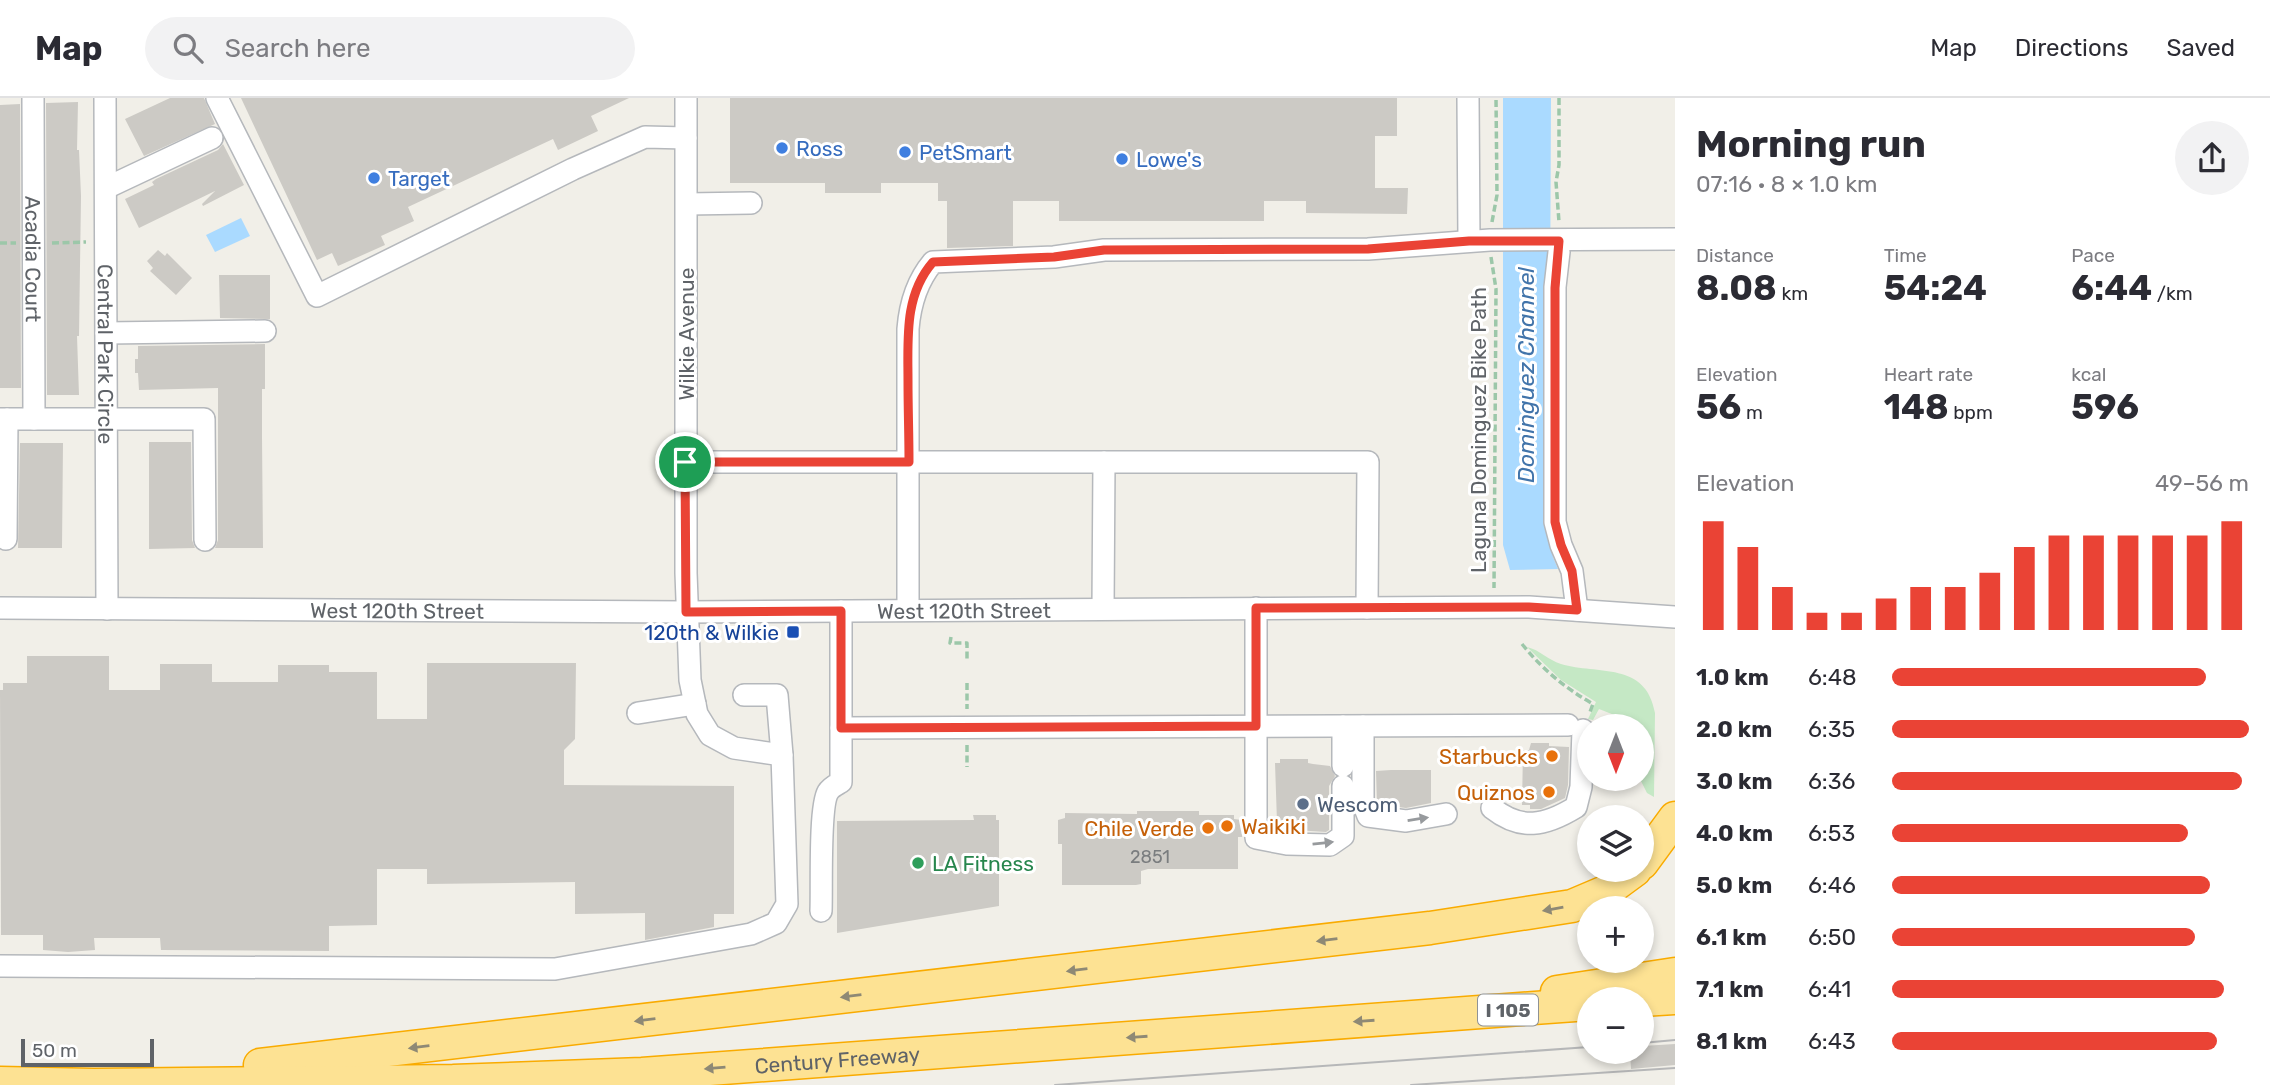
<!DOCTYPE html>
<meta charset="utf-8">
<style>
body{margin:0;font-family:Rubik,sans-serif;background:#f2f2f3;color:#2b2b33;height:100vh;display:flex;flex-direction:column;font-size:26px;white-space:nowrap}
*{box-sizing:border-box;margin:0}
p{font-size:23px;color:#7c7c81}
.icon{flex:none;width:38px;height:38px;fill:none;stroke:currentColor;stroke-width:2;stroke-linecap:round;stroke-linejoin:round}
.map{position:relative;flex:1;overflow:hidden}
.drawer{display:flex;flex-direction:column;background:#fff;width:595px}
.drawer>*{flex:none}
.needle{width:46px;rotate:180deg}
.controls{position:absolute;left:1577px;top:616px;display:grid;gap:14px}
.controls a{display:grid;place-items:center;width:77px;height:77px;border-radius:50%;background:#fff;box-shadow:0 4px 10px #0003;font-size:35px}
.scale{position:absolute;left:21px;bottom:18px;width:133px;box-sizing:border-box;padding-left:7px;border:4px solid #5f6368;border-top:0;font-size:19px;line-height:24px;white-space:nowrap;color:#5f6368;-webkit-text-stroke:5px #fff;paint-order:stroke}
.pin{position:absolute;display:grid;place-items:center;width:60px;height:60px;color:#fff;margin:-30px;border:4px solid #fff;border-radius:50%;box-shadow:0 2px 7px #0007}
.round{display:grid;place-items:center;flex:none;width:74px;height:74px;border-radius:37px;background:#f2f2f3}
.summary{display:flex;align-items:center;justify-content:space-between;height:119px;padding:0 21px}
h1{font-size:38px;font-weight:700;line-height:52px}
.figures{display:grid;grid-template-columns:repeat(3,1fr);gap:10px;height:119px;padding:7px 21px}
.figures div{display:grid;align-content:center}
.figures b{font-size:35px;font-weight:700}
.figures small{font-size:19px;font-weight:400}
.figures p{font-size:19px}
.chart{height:196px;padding:14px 21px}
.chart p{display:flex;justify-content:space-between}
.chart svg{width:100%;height:126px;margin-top:7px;stroke:#ea4335;stroke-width:6}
ul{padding:0 21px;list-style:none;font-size:23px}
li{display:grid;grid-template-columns:112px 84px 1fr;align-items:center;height:52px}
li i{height:18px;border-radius:9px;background:#ea4335}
header{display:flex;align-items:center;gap:42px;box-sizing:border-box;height:98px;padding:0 35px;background:#fff;border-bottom:2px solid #e1e1e2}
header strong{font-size:33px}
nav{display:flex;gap:38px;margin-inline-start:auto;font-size:24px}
.search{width:490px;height:63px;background:#f2f2f3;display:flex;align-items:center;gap:18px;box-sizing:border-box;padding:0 24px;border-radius:38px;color:#7c7c81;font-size:26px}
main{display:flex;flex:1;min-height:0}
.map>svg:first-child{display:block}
.green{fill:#c5e8c5}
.water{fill:#aadaff}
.building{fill:#cccac5}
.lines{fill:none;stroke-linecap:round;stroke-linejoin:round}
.minor-casing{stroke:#b5b8bc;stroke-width:24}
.highway-casing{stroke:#f9ab00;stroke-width:35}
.path{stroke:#9cc7a9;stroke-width:3.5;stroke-dasharray:7 3.5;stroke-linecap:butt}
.minor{stroke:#fff;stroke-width:21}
.highway{stroke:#fde293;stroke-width:32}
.tram{stroke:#b6b7b8;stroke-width:2}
.oneway{fill:#979a9d}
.oneway2{fill:#8e8975}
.route-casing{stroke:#fff;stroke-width:14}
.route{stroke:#ea4335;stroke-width:9}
.shop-dot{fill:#3f7fe0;stroke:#fff;stroke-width:2.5}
.transit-dot{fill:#1a4fb4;stroke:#fff;stroke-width:2.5}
.food-dot{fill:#e8710a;stroke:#fff;stroke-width:2.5}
.service-dot{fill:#5c6f8a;stroke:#fff;stroke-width:2.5}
.leisure-dot{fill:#2e9e5b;stroke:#fff;stroke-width:2.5}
.labels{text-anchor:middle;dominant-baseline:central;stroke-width:6;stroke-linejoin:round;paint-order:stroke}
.number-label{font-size:18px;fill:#7a7d7f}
.shield{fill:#fff;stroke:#8f9295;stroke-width:2}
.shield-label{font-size:19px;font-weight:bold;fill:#5f6368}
.shop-label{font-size:21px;fill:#366cbe;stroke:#fff;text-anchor:start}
.street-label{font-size:21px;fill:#5f6368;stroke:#fff}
.transit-label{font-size:21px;fill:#164399;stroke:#fff;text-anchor:end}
.food-label{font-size:21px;fill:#c56008;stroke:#fff;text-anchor:end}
.service-label{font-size:21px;fill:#4e5e75;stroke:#fff;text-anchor:start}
.leisure-label{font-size:21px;fill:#27864d;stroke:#fff;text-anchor:start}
.water-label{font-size:23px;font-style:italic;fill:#4174aa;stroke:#fff}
</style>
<header>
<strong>Map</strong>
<div class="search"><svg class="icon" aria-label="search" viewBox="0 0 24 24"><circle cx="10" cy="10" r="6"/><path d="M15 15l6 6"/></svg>Search here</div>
<nav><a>Map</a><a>Directions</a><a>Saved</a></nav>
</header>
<main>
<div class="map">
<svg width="1675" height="987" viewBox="0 0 1675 987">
<rect width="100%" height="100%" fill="#f1efe8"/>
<!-- green -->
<path class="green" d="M1527 549C1540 552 1548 562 1561 566 1598 577 1646 563 1655 615L1654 699 1647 695 1640 681H1642V628H1626L1627 622 1599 611 1593 622 1588 621 1596 604 1561 582Z"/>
<!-- water -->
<path class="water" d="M1503 0H1551L1549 426 1553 459 1558 471 1510 472 1503 447Z
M241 120 250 138 215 154 206 137Z"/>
<!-- building -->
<path class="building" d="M170 0H204L215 26 144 58 125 21Z
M241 0H629L591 18 598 33 558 52 553 41 408 109 414 123 381 138 385 147 338 168 332 155 317 162Z
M730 0H1397V38H1375V90H1408L1407 116 1306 115V103H1264V123H1059V103H1013V148L947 150V103H938V85H881V95H825V85H730Z
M78 4 77 52H79L81 98 79 238H77L79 297H47L46 5Z
M20 6 21 290H0V7Z
M223 46 244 87 203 108 202 106 215 93 139 130 125 101 154 87 152 84 156 81 218 52Z
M158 152 165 158 167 155 192 180 176 197 150 173 153 170 147 163Z
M219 177H270V221L220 220Z
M265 246V291H262V339L263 450H215L218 442V290L139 292 138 275H135V261H138V248Z
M149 344H191L192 442 195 450 149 451Z
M20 345H63L62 450H18Z
M27 558H109V592H160V566H212V584H278V567H329V574H377V621H427V565H576L575 641 564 652V687L734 688V816H714V829L645 842V815L575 816V784L427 786V771H377V827L329 828V853L161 852 160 840H94L95 852 68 854 43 852V837H1L0 592H3V585H27Z
M1531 645H1549V648L1569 649 1568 687 1565 700 1541 711H1530V707H1522L1523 652H1529Z
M1280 661H1308V665L1313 666 1330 668 1335 678 1329 688V732L1326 734 1280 731V724H1277L1275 665H1280Z
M1391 672H1431V705L1406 710 1377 706 1376 673Z
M1137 713H1199V717H1234V721L1242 722V739H1238V771H1148L1141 773V786L1136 787H1062V746H1058V722L1065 720V715L1137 716Z
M973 717H996V722H999V808L837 835V723L974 722Z
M1675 946V967L1631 971 1630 954H1642V948Z"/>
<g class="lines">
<!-- minor casing -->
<g class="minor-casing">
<g id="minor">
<path id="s1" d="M33 0 34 321"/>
<path id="s2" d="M105 0 107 511"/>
<path d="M217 0 317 198 573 71 645 39 686 40"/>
<path d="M1468 0 1469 143"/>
<path d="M106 90 212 40"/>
<path d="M687 106 751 105"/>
<path d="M1559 154 1555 189V424L1561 447 1572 473 1577 512"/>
<path d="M106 235 265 233"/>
<path d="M0 321H204L205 442"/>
<path d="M686 364H1368L1367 510"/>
<path d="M6 441 7 321"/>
<path id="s3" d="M0 510 686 514 1529 509 1675 519"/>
<path d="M1256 510V740L1287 746 1330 747 1343 738V688"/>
<path d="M1103 511 1104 364"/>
<path d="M908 512V231C910 206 917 183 933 164L1054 159 1104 152 1368 151 1490 142 1675 141"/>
<path d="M744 597H777L782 657"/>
<path d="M638 615 695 606"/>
<path d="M1343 628V668"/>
<path d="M1363 628V705L1368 718 1406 723 1446 716"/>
<path d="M841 630 1568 627"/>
<path d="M1492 710C1521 733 1545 728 1576 709L1581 689 1583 632"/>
<path d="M821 813C822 791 819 709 828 694 831 689 836 687 841 684V513"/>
<path d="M0 868 555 871 751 836 776 825 787 806 782 657 734 650 710 637 697 616 690 582 686 475V0"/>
</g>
</g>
<!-- highway casing -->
<g class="highway-casing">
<g id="highway">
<path d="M1642 765 1675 720"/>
<path d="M1557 894 1675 876"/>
<path d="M1642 902 1675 900"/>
<path d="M260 967 1430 830 1572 808 1605 794 1635 772"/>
<path id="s4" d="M0 985 94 987 453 983 642 976 1589 906"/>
</g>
</g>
<!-- path -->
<path class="path" d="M1559 0V67L1556 84 1559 124
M1492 124 1497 97 1496 0
M0 145H16
M52 145 86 144
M1491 159 1496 191 1494 490
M951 539 950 545H967V564
M1522 546C1542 571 1565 590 1593 606L1590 614
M967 585V611
M967 647V669"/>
<!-- minor -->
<use href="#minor" class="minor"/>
<!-- highway -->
<use href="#highway" class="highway"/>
<!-- tram -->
<path class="tram" d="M1642 945 1675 942
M1055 987 1589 949
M1411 987 1675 970"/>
</g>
<!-- one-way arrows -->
<defs><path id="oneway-solid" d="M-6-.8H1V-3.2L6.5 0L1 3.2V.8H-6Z" transform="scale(1.75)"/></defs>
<g class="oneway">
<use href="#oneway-solid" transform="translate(1418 721) rotate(-9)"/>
<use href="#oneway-solid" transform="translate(1323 745) rotate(-6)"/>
</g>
<g class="oneway2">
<use href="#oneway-solid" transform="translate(1553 811) rotate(170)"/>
<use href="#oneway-solid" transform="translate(1327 842) rotate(173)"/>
<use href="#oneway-solid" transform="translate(1077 872) rotate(173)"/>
<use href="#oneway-solid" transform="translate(851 898) rotate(173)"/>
<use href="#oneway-solid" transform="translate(645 922) rotate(173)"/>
<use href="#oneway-solid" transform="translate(1364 923) rotate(176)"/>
<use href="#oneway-solid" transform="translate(1137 939) rotate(176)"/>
<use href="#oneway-solid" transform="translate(419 949) rotate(173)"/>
<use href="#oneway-solid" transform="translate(715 970) rotate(175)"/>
</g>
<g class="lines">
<!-- route casing -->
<g class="route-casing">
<path id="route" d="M1469 143H1559L1555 190V424L1561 447 1572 473 1577 512 1529 509 1256 510V628L841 630V513L686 514 685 364H909C909 337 908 310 908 283 908 241 904 197 933 164L1054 159 1104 152 1368 151Z"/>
</g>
<!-- route -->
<use href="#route" class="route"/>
</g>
<!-- markers -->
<g class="shop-dot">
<circle cx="782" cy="50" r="7"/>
<circle cx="905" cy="54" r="7"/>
<circle cx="1122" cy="61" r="7"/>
<circle cx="374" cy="80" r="7"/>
</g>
<rect class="transit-dot" x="786" y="527" width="14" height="14" rx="3.5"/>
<g class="food-dot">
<circle cx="1552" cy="658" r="7"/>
<circle cx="1549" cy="694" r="7"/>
<circle cx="1227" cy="728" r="7"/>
<circle cx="1208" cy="730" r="7"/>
</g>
<circle class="service-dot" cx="1303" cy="706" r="7"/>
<circle class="leisure-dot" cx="918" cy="765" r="7"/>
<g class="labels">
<!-- number labels -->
<g class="number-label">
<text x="1150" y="759">2851</text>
</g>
<!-- shield labels -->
<rect class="shield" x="1478" y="896.5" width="60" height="31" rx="5"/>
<g class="shield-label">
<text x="1508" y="912">I 105</text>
</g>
<!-- shop labels -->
<g class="shop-label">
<text x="796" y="50">Ross</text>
<text x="919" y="54">PetSmart</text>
<text x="1136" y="61">Lowe's</text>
<text x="388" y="80">Target</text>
</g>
<!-- street labels -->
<g class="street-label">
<text stroke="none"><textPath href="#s1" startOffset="161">Acadia Court</textPath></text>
<text transform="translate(686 236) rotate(-90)">Wilkie Avenue</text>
<text stroke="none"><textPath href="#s2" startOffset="256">Central Park Circle</textPath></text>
<text transform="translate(1478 332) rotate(-90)">Laguna Dominguez Bike Path</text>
<text stroke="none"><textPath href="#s3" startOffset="397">West 120th Street</textPath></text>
<text stroke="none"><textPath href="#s3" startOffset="964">West 120th Street</textPath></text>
<text stroke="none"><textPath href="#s4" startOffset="838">Century Freeway</textPath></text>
</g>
<!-- transit labels -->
<g class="transit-label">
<text x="779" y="534">120th &amp; Wilkie</text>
</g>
<!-- food labels -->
<g class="food-label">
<text x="1538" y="658">Starbucks</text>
<text x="1535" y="694">Quiznos</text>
<text x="1241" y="728" text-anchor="start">Waikiki</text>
<text x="1194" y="730">Chile Verde</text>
</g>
<!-- service labels -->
<g class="service-label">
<text x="1317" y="706">Wescom</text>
</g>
<!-- leisure labels -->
<g class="leisure-label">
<text x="932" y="765">LA Fitness</text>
</g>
<!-- water labels -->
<g class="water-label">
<text transform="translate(1526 277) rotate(-90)">Dominguez Channel</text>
</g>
</g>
</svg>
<div class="controls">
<a><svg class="needle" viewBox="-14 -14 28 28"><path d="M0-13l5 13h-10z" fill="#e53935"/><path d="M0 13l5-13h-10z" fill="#7c7c81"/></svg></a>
<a><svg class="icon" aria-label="layers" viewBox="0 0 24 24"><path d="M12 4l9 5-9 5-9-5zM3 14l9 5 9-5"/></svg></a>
<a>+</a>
<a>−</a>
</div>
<div class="scale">50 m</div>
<div class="pin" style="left:685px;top:364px;background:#1e9e55"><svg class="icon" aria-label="arrive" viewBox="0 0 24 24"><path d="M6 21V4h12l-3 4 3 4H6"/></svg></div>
</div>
<section class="drawer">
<div class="summary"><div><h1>Morning run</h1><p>07:16 · 8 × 1.0 km</p></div><a class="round"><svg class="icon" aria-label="share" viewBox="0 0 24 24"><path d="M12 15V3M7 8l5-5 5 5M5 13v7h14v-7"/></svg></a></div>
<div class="figures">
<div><p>Distance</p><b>8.08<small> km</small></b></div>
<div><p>Time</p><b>54:24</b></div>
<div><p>Pace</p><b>6:44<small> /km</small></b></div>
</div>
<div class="figures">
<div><p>Elevation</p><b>56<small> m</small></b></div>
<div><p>Heart rate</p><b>148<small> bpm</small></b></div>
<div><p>kcal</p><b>596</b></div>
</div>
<div class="chart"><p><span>Elevation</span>49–56 m</p>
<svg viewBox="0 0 160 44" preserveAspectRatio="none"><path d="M5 44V6M15 44V15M25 44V29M35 44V38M45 44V38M55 44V33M65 44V29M75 44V29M85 44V24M95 44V15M105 44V11M115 44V11M125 44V11M135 44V11M145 44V11M155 44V6"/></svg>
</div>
<ul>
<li><b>1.0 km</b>6:48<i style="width:88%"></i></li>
<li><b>2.0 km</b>6:35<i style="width:100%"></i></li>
<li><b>3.0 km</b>6:36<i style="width:98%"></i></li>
<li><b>4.0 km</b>6:53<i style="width:83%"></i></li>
<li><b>5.0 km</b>6:46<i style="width:89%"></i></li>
<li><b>6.1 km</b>6:50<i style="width:85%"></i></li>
<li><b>7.1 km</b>6:41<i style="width:93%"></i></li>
<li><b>8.1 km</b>6:43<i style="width:91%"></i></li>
</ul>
</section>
</main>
